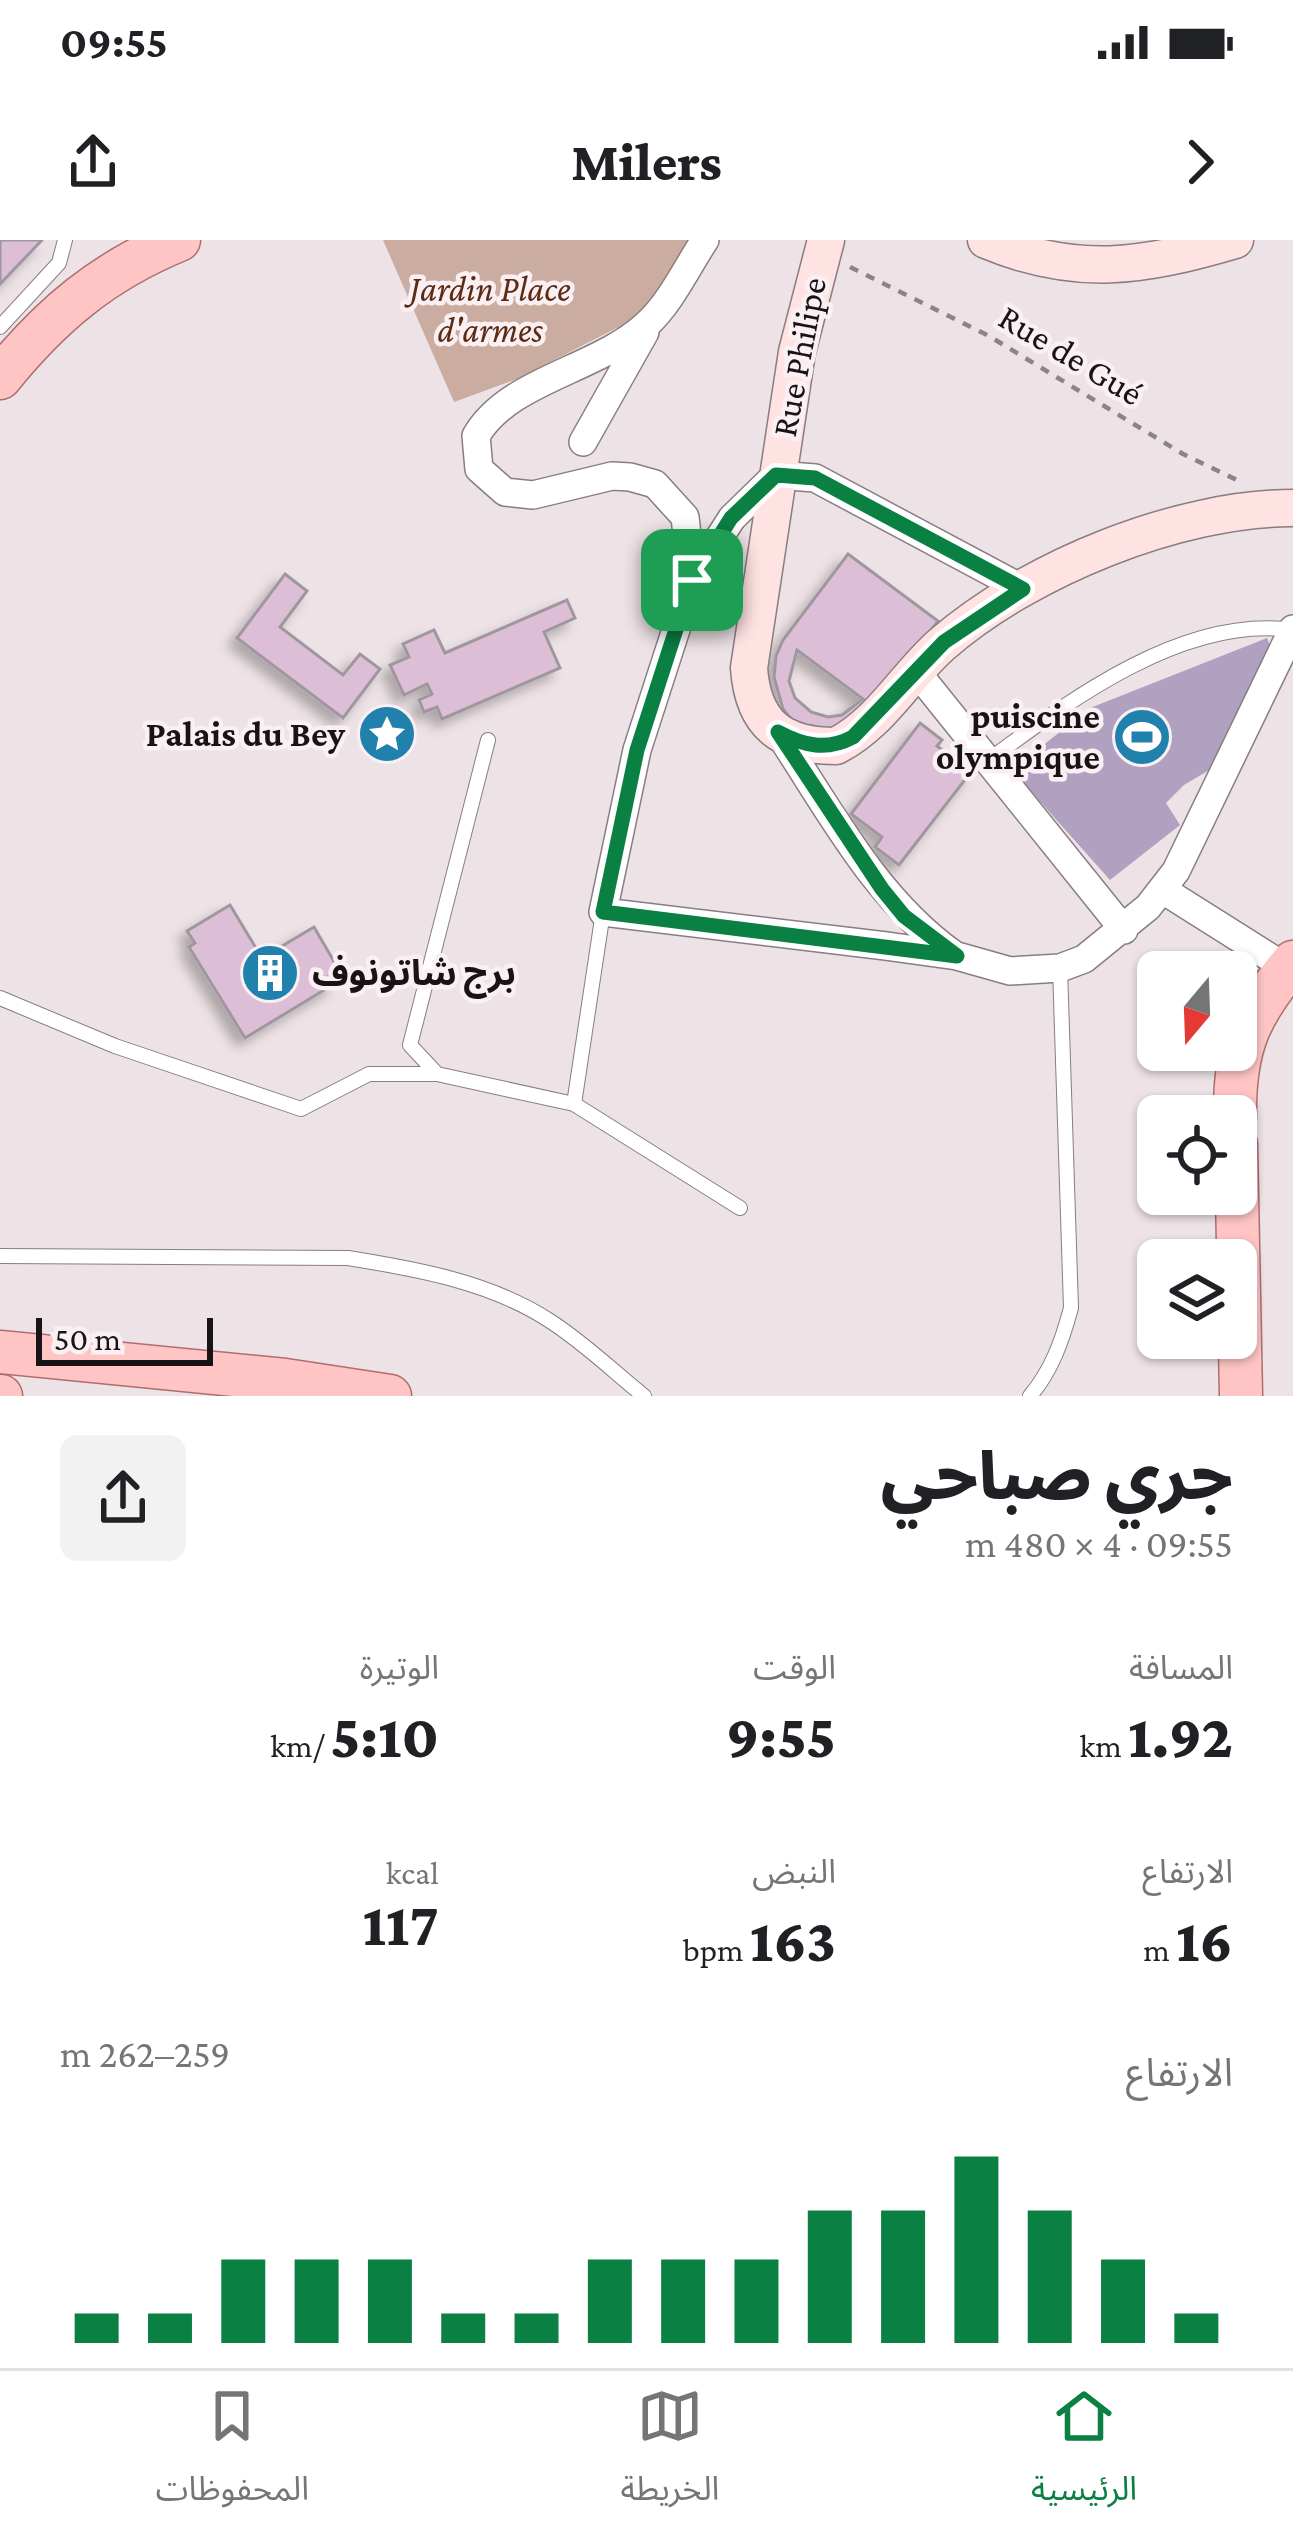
<!DOCTYPE html>
<html lang="ar">
<meta charset="utf-8">
<style>
body{margin:0;font-family:"Crimson Pro","Noto Sans Arabic",serif;background:#f2f2f2;color:#202124;direction:rtl;height:100vh;display:flex;flex-direction:column;font-size:45px;white-space:nowrap}
*{box-sizing:border-box;margin:0}
p{font-size:39px;color:#757577}
.icon{flex:none;width:66px;height:66px;fill:none;stroke:currentColor;stroke-width:2;stroke-linecap:round;stroke-linejoin:round}
.map{position:relative;height:1156px;overflow:hidden;direction:ltr}
.panel{display:flex;flex-direction:column;background:#fff;flex:1}
.panel>*{flex:none}
.needle{width:78px;rotate:199deg}
.fabs{position:absolute;left:1137px;top:711px;display:grid;gap:24px}
.fabs a{display:grid;place-items:center;width:120px;height:120px;border-radius:18px;background:#fff;box-shadow:0 3px 9px #0004;font-size:60px}
.scale{position:absolute;left:36px;bottom:30px;width:177px;box-sizing:border-box;padding-left:12px;border:6px solid #181416;border-top:0;font-size:33px;line-height:42px;white-space:nowrap;color:#181416;-webkit-text-stroke:9px #faeff2;paint-order:stroke}
.pin{position:absolute;display:grid;place-items:center;width:102px;height:102px;color:#fff;margin:-51px;border-radius:24px;box-shadow:0 6px 18px #0006}
.round{display:grid;place-items:center;flex:none;width:126px;height:126px;border-radius:18px;background:#f2f2f2}
.headline{display:flex;align-items:center;justify-content:space-between;height:204px;padding:0 60px}
h1{font-size:66px;font-weight:800;line-height:90px}
.stats{display:grid;grid-template-columns:repeat(3,1fr);gap:18px;height:204px;padding:12px 60px}
.stats div{display:grid;align-content:center}
.stats b{font-size:60px;font-weight:800}
.stats small{font-size:33px;font-weight:400}
.stats p{font-size:33px}
.chart{height:336px;padding:24px 60px}
.chart p{display:flex;justify-content:space-between}
.chart svg{width:100%;height:216px;margin-top:12px;stroke:#0b8043;stroke-width:6}
.status{display:flex;justify-content:space-between;align-items:center;height:84px;padding:0 60px;background:#fff;direction:ltr}
.status svg{height:33px;fill:currentColor}
header{display:flex;justify-content:space-between;align-items:center;height:156px;padding:0 60px;background:#fff;font-size:54px;font-weight:800}
.menu{display:flex;justify-content:space-around;align-items:center;height:168px;border-top:3px solid #e0e0e0;background:#fff;font-size:33px;color:#757577}
.menu a{display:grid;justify-items:center;gap:6px}
.menu .selected{color:#0b8043}
.map>svg:first-child{display:block}
.green{fill:#caada0}
.water{fill:#b1a1c1}
.building{fill:#ddbed7;stroke:#9f979e;stroke-width:3;fill-rule:evenodd;filter:url(#shadow)}
.lines{fill:none;stroke-linecap:round;stroke-linejoin:round}
.lane-casing{stroke:#887d81;stroke-width:16}
.street-casing{stroke:#887d81;stroke-width:30}
.secondary-casing{stroke:#887d81;stroke-width:39}
.primary-casing{stroke:#ae6e6e;stroke-width:45}
.path{stroke:#8b8486;stroke-width:4.5;stroke-dasharray:9 9;stroke-linecap:butt}
.lane{stroke:#fff;stroke-width:14}
.street{stroke:#fff;stroke-width:27}
.secondary{stroke:#ffe2e2;stroke-width:36}
.primary{stroke:#fec5c4;stroke-width:42}
.route-casing{stroke:#fff;stroke-width:24}
.route{stroke:#0b8043;stroke-width:15}
.labels{text-anchor:middle;dominant-baseline:central;stroke-width:9;stroke-linejoin:round;paint-order:stroke}
.park-label{font-size:36px;font-style:italic;fill:#5b2b13;stroke:#faeff2}
.street-label{font-size:36px;fill:#181416;stroke:#faeff2}
.poi-label{font-size:36px;font-weight:bold;fill:#181416;stroke:#faeff2;text-anchor:end}
</style>
<div class="status"><b>09:55</b><svg viewBox="0 0 49 12"><path d="M0 12V9h3v3zM5 12V6h3v6zM10 12V3h3v9zM15 12V0h3v12zM26 1h20v11H26zM47 4h2v5h-2z"/></svg></div>
<header><svg class="icon" aria-label="forward" viewBox="0 0 24 24"><path d="M9 5l7 7-7 7"/></svg>Milers<svg class="icon" aria-label="share" viewBox="0 0 24 24"><path d="M12 15V3M7 8l5-5 5 5M5 13v7h14v-7"/></svg></header>
<div class="map">
<svg width="1293" height="1156" viewBox="0 0 1293 1156">
<defs>
<filter id="shadow"><feDropShadow dx="-8" dy="8" stdDeviation="6" flood-color="#0004"/></filter>
</defs>
<rect width="100%" height="100%" fill="#ede2e5"/>
<!-- green -->
<path class="green" d="M383 0H693L644 74 517 139 454 162Z"/>
<!-- water -->
<path class="water" d="M1267 398 1273 414 1216 526 1184 545 1166 563 1180 585 1110 640 1012 530 1090 468Z"/>
<!-- building -->
<path class="building" d="M0 0H42L0 44Z
M848 314 938 381 873 468 825 494 791 479 783 469 774 437 776 416 783 400ZM797 410 863 459 842 475 828 477 811 472 795 458 789 441Z
M285 334 307 351 280 387 343 435 360 414 380 429 343 478 237 398Z
M567 360 575 378 544 392 560 428 442 479 437 467 424 472 419 460 432 454 427 444 404 455 390 425 409 417 403 404 434 390 445 413Z
M920 483 942 500 937 506 971 532 899 625 875 607 882 597 851 574Z
M230 665 262 718 314 687 339 730 329 736 334 744 245 798 189 707 195 703 187 691Z"/>
<g class="lines">
<!-- lane casing -->
<g class="lane-casing">
<path id="lane" d="M0 87 59 23 65 0
M986 522C1069 461 1183 375 1292 390
M0 758 115 806 301 869 369 834H437L574 864 740 968
M437 834 410 805 488 500
M574 864 603 672
M0 1016 348 1018C416 1029 491 1042 550 1081 583 1102 613 1131 644 1156
M1030 1156C1052 1130 1062 1101 1071 1068L1060 728"/>
</g>
<!-- street casing -->
<g class="street-casing">
<path id="street" d="M705 0C687 27 670 64 646 85 597 130 508 140 476 196L479 229 505 252 533 255 612 236 630 237 655 244 685 277 692 340 637 510 603 672 886 706 957 716 1010 731 1060 728 1084 719 1148 667 1176 631 1293 389
M583 202 645 92
M692 340 732 278 776 235 815 238 1023 349
M915 430 1124 690
M778 492C830 571 875 658 953 714
M1163 650 1293 732"/>
</g>
<!-- secondary casing -->
<g class="secondary-casing">
<path id="secondary" d="M826 0 797 112 749 428C753 484 781 506 836 506 880 484 905 437 941 405 1028 329 1178 268 1293 268
M986 0C1077 38 1143 27 1235 0"/>
</g>
<!-- primary casing -->
<g class="primary-casing">
<path id="primary" d="M0 138C51 75 103 31 179 0
M1235 876C1234 808 1249 774 1293 722
M1236 904 1241 1156
M0 1112 285 1140 390 1156
M0 1156H1"/>
</g>
<!-- path -->
<path class="path" d="M850 27 989 96 1183 214 1239 241"/>
<!-- lane -->
<use href="#lane" class="lane"/>
<!-- street -->
<use href="#street" class="street"/>
<!-- secondary -->
<use href="#secondary" class="secondary"/>
<!-- primary -->
<use href="#primary" class="primary"/>
</g>
<g class="lines">
<!-- route casing -->
<g class="route-casing">
<path id="route" d="M776 235 815 238 1023 349 944 402 853 497C827 511 804 506 778 492L882 649 904 676 957 716 603 672 637 510 692 340 731 278Z"/>
</g>
<!-- route -->
<use href="#route" class="route"/>
</g>
<!-- icons -->
<defs>
<g id="sight-disc" transform="scale(3)"><circle r="9.5" fill="#2181ad" stroke="#faeff2"/><path d="M0-6L1.8-2.2L6-1.7L2.9 1.2L3.7 5.4L0 3.3L-3.7 5.4L-2.9 1.2L-6-1.7L-1.8-2.2Z" fill="#fff"/></g>
<g id="stadium-disc" transform="scale(3)"><circle r="9.5" fill="#2181ad" stroke="#faeff2"/><path d="M0-5a6.5 5 0 1 0 0 10a6.5 5 0 1 0 0-10ZM-3.5-1.8h7v3.6h-7Z" fill="#fff"/></g>
<g id="building-disc" transform="scale(3)"><circle r="9.5" fill="#2181ad" stroke="#faeff2"/><path d="M-4-6H4V6H1V3H-1V6H-4ZM-2.5-4.3h1.7v1.8h-1.7ZM.8-4.3h1.7v1.8H.8ZM-2.5-1h1.7V.8h-1.7ZM.8-1h1.7V.8H.8Z" fill="#fff"/></g>
</defs>
<g fill-rule="evenodd">
<use href="#sight-disc" x="387" y="494"/>
<use href="#stadium-disc" x="1142" y="497"/>
<use href="#building-disc" x="270" y="733"/>
</g>
<g class="labels">
<!-- park labels -->
<g class="park-label">
<text x="490" y="49">Jardin Place<tspan x="490" dy="41">d'armes</tspan></text>
</g>
<!-- street labels -->
<g class="street-label">
<text transform="translate(1071 115) rotate(31)">Rue de Gué</text>
<text transform="translate(799 117) rotate(-79)">Rue Philipe</text>
</g>
<!-- poi labels -->
<g class="poi-label">
<text x="1100" y="476">puiscine<tspan x="1100" dy="41">olympique</tspan></text>
<text x="345" y="494">Palais du Bey</text>
<text x="312" y="733" text-anchor="start">برج شاتونوف</text>
</g>
</g>
</svg>
<div class="fabs">
<a><svg class="needle" viewBox="-14 -14 28 28"><path d="M0-13l5 13h-10z" fill="#e53935"/><path d="M0 13l5-13h-10z" fill="#757577"/></svg></a>
<a><svg class="icon" aria-label="locate" viewBox="0 0 24 24"><circle cx="12" cy="12" r="6"/><path d="M12 2v4M12 18v4M2 12h4M18 12h4"/></svg></a>
<a><svg class="icon" aria-label="layers" viewBox="0 0 24 24"><path d="M12 4l9 5-9 5-9-5zM3 14l9 5 9-5"/></svg></a>
</div>
<div class="scale">50 m</div>
<div class="pin" style="left:692px;top:340px;background:#1e9e55"><svg class="icon" aria-label="arrive" viewBox="0 0 24 24"><path d="M6 21V4h12l-3 4 3 4H6"/></svg></div>
</div>
<section class="panel">
<div class="headline"><div><h1>جري صباحي</h1><p>09:55 · 4 × 480 m</p></div><a class="round"><svg class="icon" aria-label="share" viewBox="0 0 24 24"><path d="M12 15V3M7 8l5-5 5 5M5 13v7h14v-7"/></svg></a></div>
<div class="stats">
<div><p>المسافة</p><b>1.92<small> km</small></b></div>
<div><p>الوقت</p><b>9:55</b></div>
<div><p>الوتيرة</p><b>5:10<small> /km</small></b></div>
</div>
<div class="stats">
<div><p>الارتفاع</p><b>16<small> m</small></b></div>
<div><p>النبض</p><b>163<small> bpm</small></b></div>
<div><p>kcal</p><b>117</b></div>
</div>
<div class="chart"><p><span>الارتفاع</span>259–262 m</p>
<svg viewBox="0 0 160 44" preserveAspectRatio="none"><path d="M5 44V38M15 44V38M25 44V27M35 44V27M45 44V27M55 44V38M65 44V38M75 44V27M85 44V27M95 44V27M105 44V17M115 44V17M125 44V6M135 44V17M145 44V27M155 44V38"/></svg>
</div>
</section>
<nav class="menu">
<a class="selected"><svg class="icon" aria-label="home" viewBox="0 0 24 24"><path d="M3 11l9-7 9 7M6 9v11h12V9"/></svg>الرئيسية</a>
<a><svg class="icon" aria-label="map" viewBox="0 0 24 24"><path d="M3 6l6-2 6 2 6-2v14l-6 2-6-2-6 2zM9 4v14M15 6v14"/></svg>الخريطة</a>
<a><svg class="icon" aria-label="saved" viewBox="0 0 24 24"><path d="M7 4h10v16l-5-4-5 4z"/></svg>المحفوظات</a>
</nav>
